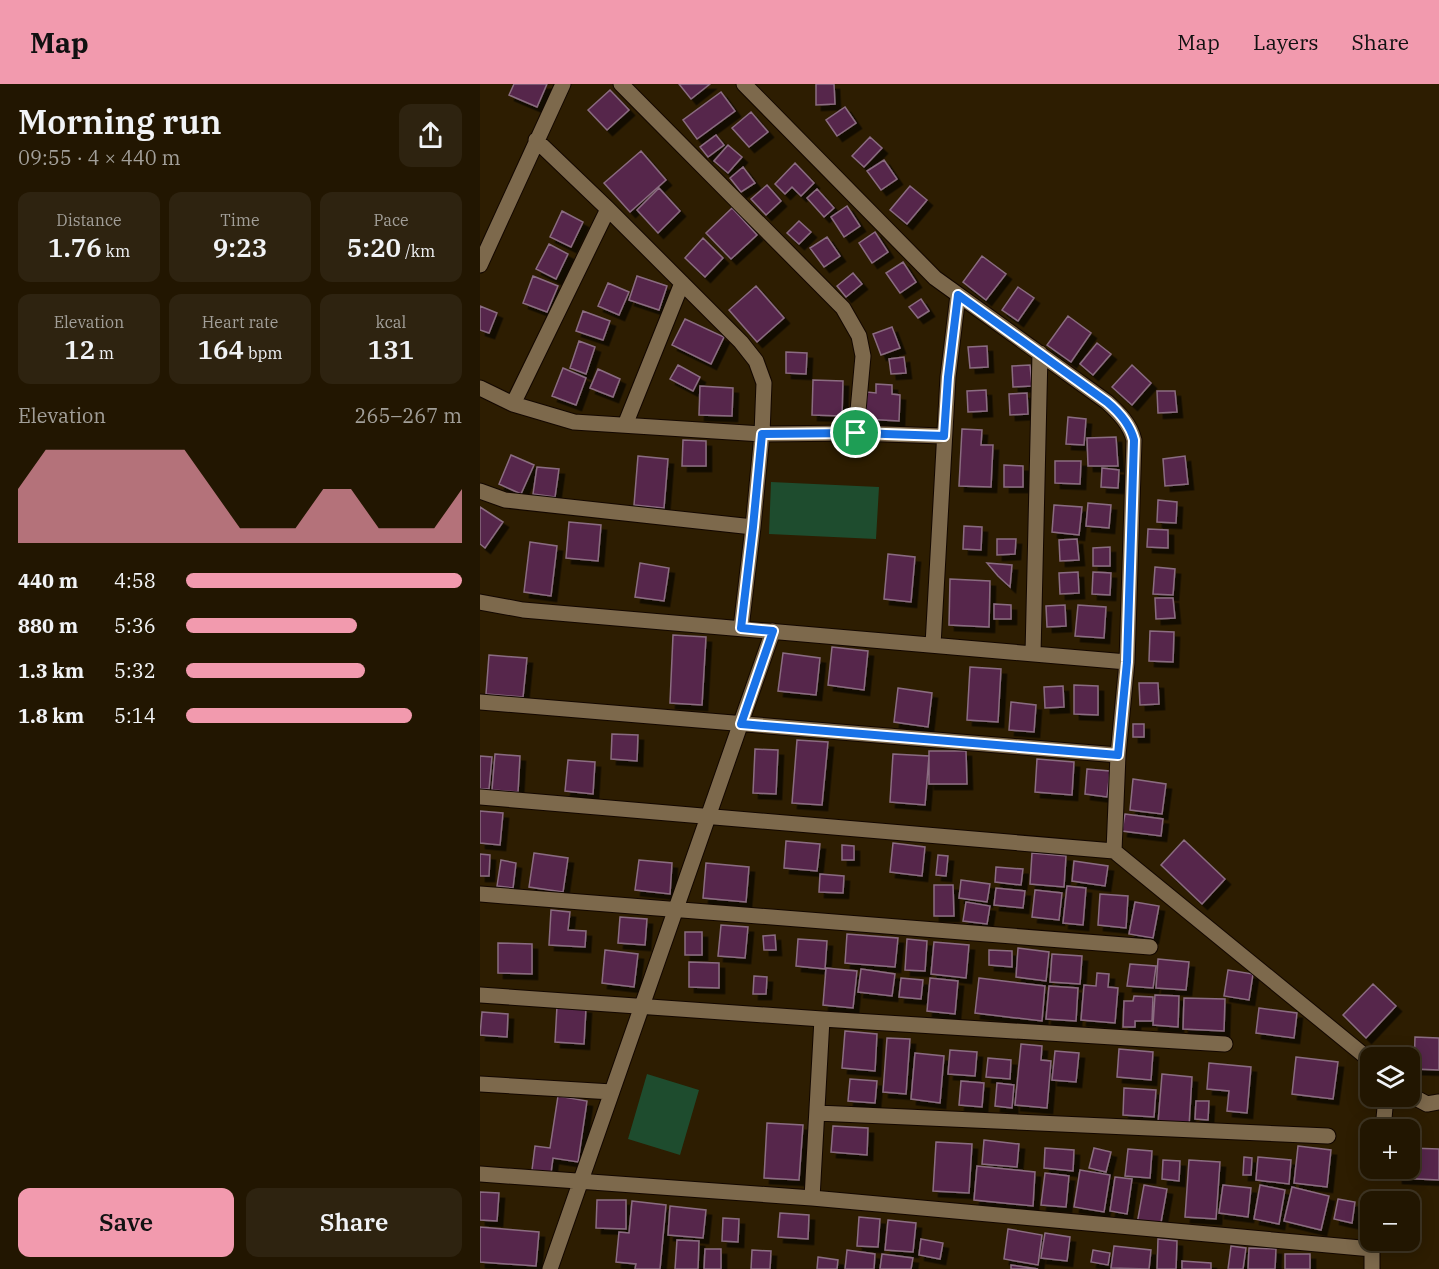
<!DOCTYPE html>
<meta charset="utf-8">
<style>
body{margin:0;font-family:"IBM Plex Serif",serif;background:#2e2310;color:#f1f3f6;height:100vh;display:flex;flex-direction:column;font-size:22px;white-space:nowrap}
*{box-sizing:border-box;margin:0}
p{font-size:20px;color:#a29f99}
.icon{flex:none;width:33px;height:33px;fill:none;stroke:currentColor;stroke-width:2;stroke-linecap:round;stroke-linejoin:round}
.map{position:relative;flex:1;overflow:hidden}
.sheet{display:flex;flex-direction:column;background:#221601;width:480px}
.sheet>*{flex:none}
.fabs{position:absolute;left:880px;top:963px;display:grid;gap:12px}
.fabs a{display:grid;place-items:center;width:60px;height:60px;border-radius:12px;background:#221601;box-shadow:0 3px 15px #0003,0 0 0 2px #3f3523;font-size:30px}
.pin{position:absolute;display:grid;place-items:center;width:51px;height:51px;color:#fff;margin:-26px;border:3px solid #fff;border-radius:50%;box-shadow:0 2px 6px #0007}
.round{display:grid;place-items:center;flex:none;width:63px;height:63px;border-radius:12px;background:#2e2310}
.headline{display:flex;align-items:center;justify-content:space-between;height:102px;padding:0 18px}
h1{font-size:33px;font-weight:600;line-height:45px}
.metrics{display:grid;grid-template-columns:repeat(3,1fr);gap:9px;height:102px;padding:6px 18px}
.metrics div{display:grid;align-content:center;border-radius:12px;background:#2e2310;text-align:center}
.metrics b{font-size:26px;font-weight:600}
.metrics small{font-size:16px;font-weight:400}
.metrics p{font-size:16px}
.chart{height:168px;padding:12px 18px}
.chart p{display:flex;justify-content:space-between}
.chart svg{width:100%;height:108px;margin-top:6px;fill:#f29aae;opacity:.7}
.action{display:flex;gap:12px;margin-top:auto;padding:12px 18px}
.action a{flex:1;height:69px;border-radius:12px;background:#f29aae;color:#111;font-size:24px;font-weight:600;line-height:69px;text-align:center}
.action a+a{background:#2e2310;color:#f1f3f6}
ul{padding:0 18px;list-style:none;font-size:20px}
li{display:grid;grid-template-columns:96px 72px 1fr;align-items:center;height:45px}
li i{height:15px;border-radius:8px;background:#f29aae}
header{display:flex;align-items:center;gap:36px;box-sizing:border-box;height:84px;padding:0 30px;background:#f29aae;color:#111}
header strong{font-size:28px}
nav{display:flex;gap:33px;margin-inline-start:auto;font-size:21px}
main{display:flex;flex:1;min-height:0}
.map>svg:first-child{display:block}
.green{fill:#1e4c2e}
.building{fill:#57264b;stroke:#8a6c81;stroke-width:1.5;filter:url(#shadow)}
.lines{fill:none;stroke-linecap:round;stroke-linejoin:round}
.street-casing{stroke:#130700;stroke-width:17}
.street{stroke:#7d694c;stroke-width:15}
.route-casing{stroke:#fff;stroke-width:12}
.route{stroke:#1a73e8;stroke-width:8}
</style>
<header>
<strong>Map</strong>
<nav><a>Map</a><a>Layers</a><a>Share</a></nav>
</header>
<main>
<section class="sheet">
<div class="headline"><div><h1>Morning run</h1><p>09:55 · 4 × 440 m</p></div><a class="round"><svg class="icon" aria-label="share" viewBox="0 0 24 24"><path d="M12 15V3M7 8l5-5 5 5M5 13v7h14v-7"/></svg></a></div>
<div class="metrics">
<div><p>Distance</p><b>1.76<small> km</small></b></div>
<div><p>Time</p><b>9:23</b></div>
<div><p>Pace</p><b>5:20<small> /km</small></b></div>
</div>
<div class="metrics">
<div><p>Elevation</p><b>12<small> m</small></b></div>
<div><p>Heart rate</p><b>164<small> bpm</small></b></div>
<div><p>kcal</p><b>131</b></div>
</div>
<div class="chart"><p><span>Elevation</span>265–267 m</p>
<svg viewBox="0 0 160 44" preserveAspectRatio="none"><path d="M0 44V22L10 6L20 6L30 6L40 6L50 6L60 6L70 22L80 38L90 38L100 38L110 22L120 22L130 38L140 38L150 38L160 22V44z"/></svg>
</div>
<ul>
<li><b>440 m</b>4:58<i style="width:100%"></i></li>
<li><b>880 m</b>5:36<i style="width:62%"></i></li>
<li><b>1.3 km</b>5:32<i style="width:65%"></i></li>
<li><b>1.8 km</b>5:14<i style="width:82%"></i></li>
</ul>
<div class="action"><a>Save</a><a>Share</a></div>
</section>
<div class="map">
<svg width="959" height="1185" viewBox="0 0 959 1185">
<defs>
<filter id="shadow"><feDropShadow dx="5.5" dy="5.5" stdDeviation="0" flood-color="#0009"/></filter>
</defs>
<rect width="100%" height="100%" fill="#2d1d01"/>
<!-- green -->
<path class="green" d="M291 398 399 403 396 455 289 450Z
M167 990 219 1006 200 1071 148 1055Z"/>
<!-- building -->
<path class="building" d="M34 0H67L57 23 29 11Z
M199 0H230L211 15Z
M336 0H354L355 20 336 21Z
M130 6 149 26 127 46 108 26Z
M241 8 255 27 217 55 203 36Z
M365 23 376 39 357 52 346 36Z
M271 28 288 48 269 63 252 44Z
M236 51 244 61 228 73 220 63Z
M390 53 402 64 384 83 372 72Z
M248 61 262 73 248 89 234 77Z
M161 67 186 96 150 128 124 99Z
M404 76 417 95 401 106 387 87Z
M315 79 334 99 321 112 312 103 305 110 295 100Z
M263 83 275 99 261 108 250 94Z
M287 101 301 117 286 131 271 115Z
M430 102 447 116 427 140 410 126Z
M179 104 200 127 178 149 157 126Z
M337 105 354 124 344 133 327 114Z
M367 122 380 142 364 153 351 133Z
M252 124 277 151 251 175 226 149Z
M82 127 103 138 91 163 70 153Z
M319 137 331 148 319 160 307 149Z
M395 148 408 168 392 179 379 159Z
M347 153 360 172 344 183 330 164Z
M223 154 243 174 225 193 205 174Z
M69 160 88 170 76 195 56 185Z
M502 172 526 190 506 216 483 198Z
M423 178 436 198 420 209 406 189Z
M373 189 382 200 366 213 357 202Z
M53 192 78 202 67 228 43 219Z
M157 192 187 202 179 226 149 216Z
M128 199 149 208 139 231 118 222Z
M276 202 304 234 277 258 249 226Z
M538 203 554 214 538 237 522 226Z
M441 215 449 227 438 234 429 223Z
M0 222 17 229 9 249 0 246Z
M103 227 130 237 123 256 96 247Z
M588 232 611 249 591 278 567 261Z
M205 235 244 253 231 280 192 261Z
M412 243 420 264 401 271 393 250Z
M99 257 115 263 106 290 90 284Z
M617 259 631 270 613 291 600 280Z
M507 262 508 283 490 284 488 263Z
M306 268 327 269 326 290 306 289Z
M424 273 426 289 411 290 409 275Z
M198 281 220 293 213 307 190 295Z
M550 281 552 302 533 303 532 282Z
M652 281 671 299 652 321 632 303Z
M83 284 106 294 96 321 72 312Z
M118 285 140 295 133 313 110 304Z
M333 296 363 297 362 332 332 331Z
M396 300 412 301V310L420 311 419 337 385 335 387 308 396 309Z
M220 302 253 304 252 332 219 331Z
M506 306 507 327 488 328 487 307Z
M677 307H695L697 328 678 329Z
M547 309 548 330 530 331 529 310Z
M588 333 606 335 604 361 586 360Z
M482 345 502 346 501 361H513L511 403 479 402Z
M636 353 638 382H608L607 354Z
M203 356 226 357V382H202Z
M31 371 54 381 41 410 19 400Z
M158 372 188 375 184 424 154 421Z
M705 372 708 400 685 402 683 375Z
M575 377H601L600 400 575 399Z
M524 381 543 382V403H524Z
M57 383 79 385 75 413 53 410Z
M622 384 639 386 638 404 621 403Z
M678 416 697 418 696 439 677 438Z
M608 419 631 421 629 444 606 442Z
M574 421 602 423 599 451 572 448Z
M0 423 23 438 5 464 0 460Z
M89 438 121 441 118 477 86 474Z
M484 442 502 443 501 466 483 465Z
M668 445 688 446V464L667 463Z
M517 455H536L535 470 517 471Z
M597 455 599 476 580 477 579 456Z
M50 458 77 462 71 512 44 508Z
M630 463V482H613V464Z
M408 470 435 473 431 518 404 515Z
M160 479 189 484 184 517 155 513Z
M507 479 532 481 530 503 518 492Z
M675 483 695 485 693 511 673 510Z
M598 488 599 509 580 510 579 489Z
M613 488 631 489 630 511 612 510Z
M470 495 510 497 509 543 469 541Z
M675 514H693L695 534 676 535Z
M514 520 531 521V535H514Z
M585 521 586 542 567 543 566 522Z
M598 521 626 523 624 554 595 552Z
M670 547 694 548 693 578 669 577Z
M193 551 226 553 222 621 190 619Z
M352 563 388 567 384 606 348 601Z
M303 569 340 574 336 611 298 607Z
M9 571 47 574 43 613 6 610Z
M490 583 521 585 518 638 487 636Z
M659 599H678L679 620 660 621Z
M594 601 618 602V631L594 630Z
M583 602 584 623 565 624 564 603Z
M418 604 452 609 448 643 414 638Z
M531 618 556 621 554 648 529 646Z
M653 640H664V653H653Z
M132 650 158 651 157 677 131 675Z
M317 656 348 658 342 721 312 719Z
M275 665 298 666 296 710 273 709Z
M449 667H486L487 700H449Z
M15 670 40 672 38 708 12 706Z
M413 670 449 672 445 721 410 718Z
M0 672 12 673 9 705H0Z
M557 675 594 678 592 711 555 708Z
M88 676 115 678 113 710 85 707Z
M607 685 630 687 627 713 605 710Z
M653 695 686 700 682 730 650 726Z
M0 727 23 729 20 761 0 759Z
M645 730 683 735 681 752 642 747Z
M704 756 745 795 722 820 681 781Z
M306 757 340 760 337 787 304 784Z
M413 759 445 763 442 792 410 788Z
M362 761 374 762V776H362Z
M54 769 88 774 83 808 49 803Z
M552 769 586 772 584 803 550 800Z
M0 770 10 771 9 792H0Z
M458 771 468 772 466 792 456 791Z
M21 776 36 779 33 804 17 802Z
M159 776 192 779 190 810 155 806Z
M594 777 628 782 625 802 592 797Z
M226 779 269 783 266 818 223 814Z
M516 783 543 785 541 801 515 798Z
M340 790 364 792 363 809 339 808Z
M481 796 510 800 507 818 479 814Z
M454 801H473L474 832H454Z
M587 802 606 804 603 841 583 839Z
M516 804 545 807 543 824 514 821Z
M555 806 582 809 579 836 552 833Z
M620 810 648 812 646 844 618 841Z
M486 818 510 822 507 840 483 837Z
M655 818 679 822 673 854 649 850Z
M71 826 90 828 88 846 106 847 105 863 69 861Z
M140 833 167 835 165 861 138 859Z
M241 841 268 843 265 874 238 872Z
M205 848H222V871H205Z
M367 850 418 854 415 883 365 879Z
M295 851 296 866H284L283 852Z
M318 855 347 857 345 885 316 882Z
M427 855 447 857 445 887 425 886Z
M454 858 489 861 486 894 451 890Z
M18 859 52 860V890L18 889Z
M538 864 569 868 566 897 536 893Z
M125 866 158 870 154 903 122 899Z
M509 866 532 867V883L509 881Z
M572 870 602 872 600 900 570 898Z
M678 875 709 878 706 906 676 904Z
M209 878 239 879V904L209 903Z
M650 880 676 882 673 904 647 902Z
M346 884 377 887 373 924 343 921Z
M381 885 415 890 412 912 378 908Z
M748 886 773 890 769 916 744 912Z
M617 889 629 890 628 903 638 904 635 939 601 936 604 901 616 902Z
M274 892 287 893 286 910H273Z
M421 894 443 896 441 915 419 913Z
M450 894 478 897 475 930 447 927Z
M499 894 565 902 562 937 495 929Z
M893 900 916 922 886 954 863 931Z
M569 902 598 904 596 937 566 935Z
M675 911 699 912 698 943 673 941Z
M654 912 673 913 672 937H655V943H643L644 917H653Z
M704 914 745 915 744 947 703 945Z
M77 922 106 924 104 960 75 958Z
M779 924 817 929 814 954 776 949Z
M2 928 28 930 27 953 0 951Z
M365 947 397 950 395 987 362 984Z
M935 953 959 954V986L934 985Z
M407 954 430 955 426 1010 403 1008Z
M541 960 562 962 561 976 571 977 567 1024 535 1021Z
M639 965 673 968 671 996 637 993Z
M470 966 497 968 495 992 468 990Z
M575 967 599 969 596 998 572 996Z
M435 969 464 972 460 1019 431 1015Z
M816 973 858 978 853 1015 812 1010Z
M508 974 531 976 530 995 506 993Z
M729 979 771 983 767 1029 747 1027 749 1007 727 1005Z
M682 990 712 993 709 1042 678 1039Z
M370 995 397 997 395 1019 368 1017Z
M481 997 504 999 502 1023 479 1021Z
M517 999 534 1001 532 1024 515 1022Z
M644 1004 676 1006 674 1033 643 1031Z
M78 1012 107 1017 98 1078 73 1074 71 1089 52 1086 55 1062 70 1064Z
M716 1017H729L728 1036 715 1035Z
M287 1039 323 1041 319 1096 284 1094Z
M353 1042 388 1044 387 1071 351 1068Z
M504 1056 539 1060 537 1083 502 1080Z
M456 1058 492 1060 489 1109 453 1107Z
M818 1062 851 1066 847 1103 814 1099Z
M565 1064 594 1066 593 1087 564 1084Z
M614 1064 631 1068 626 1088 609 1084Z
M930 1064 959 1065V1096L917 1094V1084H930Z
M648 1065 672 1067 670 1094 645 1092Z
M764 1073 772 1074 771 1091H763Z
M778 1073 811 1076 809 1100 776 1096Z
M683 1076 700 1077 699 1097 682 1095Z
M709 1076 740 1078 736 1135 705 1133Z
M497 1082 555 1088 553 1122 494 1116Z
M600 1086 630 1091 624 1128 594 1123Z
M565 1089 589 1092 586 1123 561 1121Z
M635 1093 652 1095 647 1130 630 1127Z
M664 1101 687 1105 680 1144 657 1140Z
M743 1101 771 1104 768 1133 739 1129Z
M780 1101 805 1106 799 1140 774 1135Z
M812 1103 849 1112 841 1146 804 1137Z
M0 1108 19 1109 17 1137 0 1136Z
M858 1115 875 1118 872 1139 854 1135Z
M117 1116H146V1145L116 1144Z
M152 1117 186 1121 180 1185H155L156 1180 136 1178 139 1148 149 1149Z
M190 1122 226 1126 223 1154 188 1151Z
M300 1129 329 1131 328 1155 298 1153Z
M379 1133 400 1135 398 1163 377 1162Z
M243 1134 259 1135 258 1158 242 1157Z
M408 1136 436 1139 433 1168 405 1166Z
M0 1143 59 1148 56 1182 0 1178Z
M528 1145 562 1151 558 1181 524 1175Z
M565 1149 590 1153 587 1177 561 1174Z
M441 1155 463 1159 460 1175 439 1171Z
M678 1155 697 1157 696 1185H677Z
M197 1156 219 1157 218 1185H195Z
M634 1162 671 1166 669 1185 631 1184Z
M751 1162 766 1164 763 1185H748Z
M769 1164 796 1165 795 1185H768Z
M225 1165H241V1185H224Z
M272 1166 291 1167 290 1185H271Z
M367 1166 395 1170 394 1185H365Z
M613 1166 630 1169 628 1181 611 1178Z
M402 1170 433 1174 431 1185H400Z
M805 1170H830V1185H805Z
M338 1173 358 1176 357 1185H337Z
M702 1177 731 1179V1185H702Z
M531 1181 558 1185H531Z"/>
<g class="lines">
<!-- street casing -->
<g class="street-casing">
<path id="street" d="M141 0 363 224 379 252 383 272 376 349
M264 0 455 194 627 318C639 329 650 340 654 356L647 578 638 671 634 767
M56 56 128 125 261 258 276 277 284 299 282 350 273 443 261 544
M0 181 83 0
M0 304 33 320 94 338 282 350 376 349 463 352
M33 320 128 125
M145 341 202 199
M0 407 25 416 273 443
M0 518 43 526 647 578
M453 561 468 293 478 211
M553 570 560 269
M0 618 638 671
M0 713 634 767 891 977
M0 810 670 863
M0 911 342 935 745 960
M0 1000 132 1008
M930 1011 947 1020 959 1018
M337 1029 848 1052
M903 1046 906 1012
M0 1090 332 1114 892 1165V1185
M332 1114 342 935
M70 1185 293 547"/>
</g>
<!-- street -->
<use href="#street" class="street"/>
</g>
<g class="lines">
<!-- route casing -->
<g class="route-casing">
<path id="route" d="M478 211 627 318C639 328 650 340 654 356L647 578 638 671 261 640 293 547 261 544 273 443 282 350 376 349 464 352 468 293Z"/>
</g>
<!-- route -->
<use href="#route" class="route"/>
</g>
</svg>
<div class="fabs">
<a><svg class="icon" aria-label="layers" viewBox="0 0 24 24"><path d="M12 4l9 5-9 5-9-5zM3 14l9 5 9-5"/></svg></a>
<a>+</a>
<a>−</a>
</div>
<div class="pin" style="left:376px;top:349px;background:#1e9e55"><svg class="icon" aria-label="arrive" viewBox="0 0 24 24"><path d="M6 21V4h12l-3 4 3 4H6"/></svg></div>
</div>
</main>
